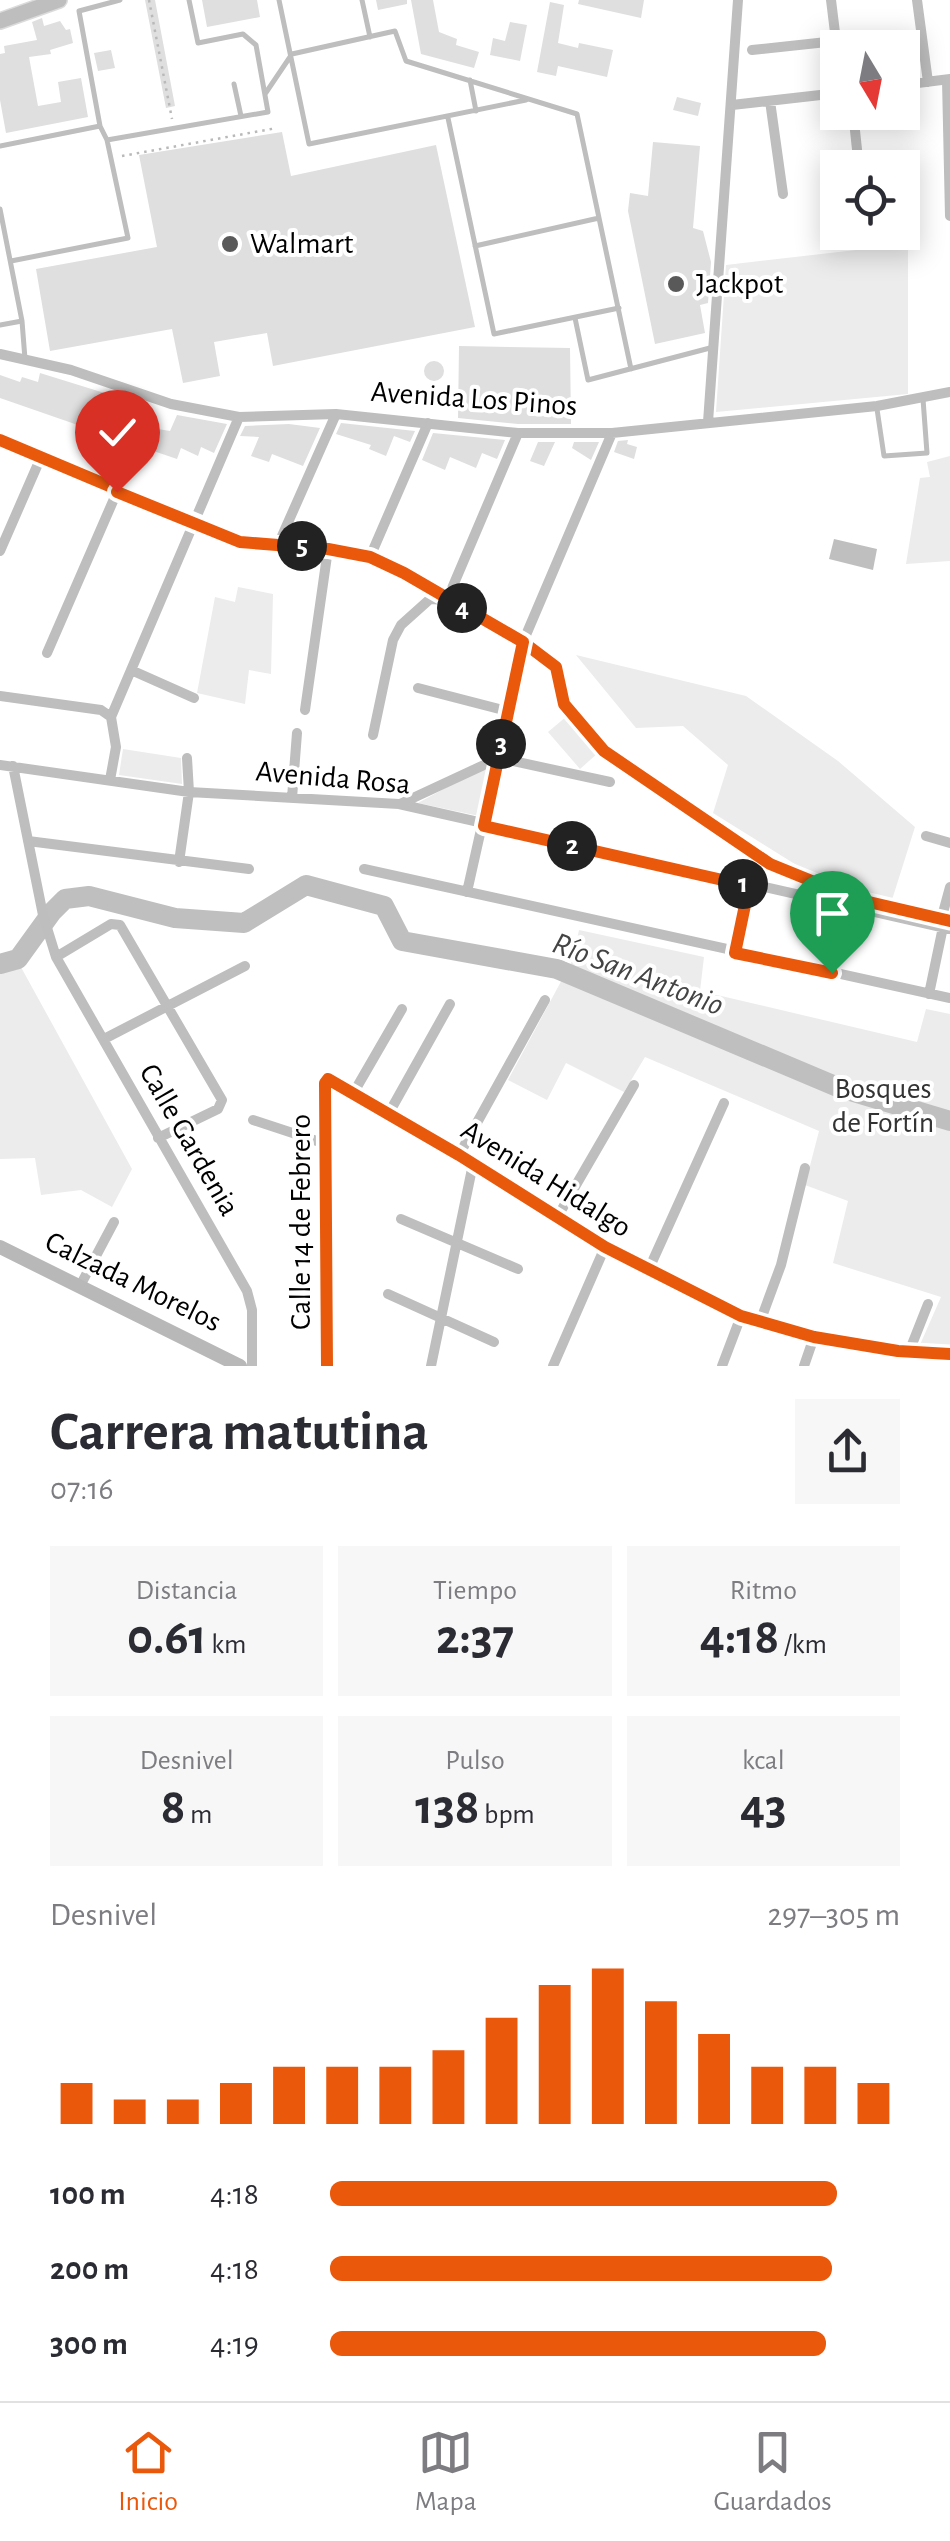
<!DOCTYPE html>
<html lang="es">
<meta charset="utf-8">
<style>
body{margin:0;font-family:"Alegreya Sans",sans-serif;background:#f7f7f7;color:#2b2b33;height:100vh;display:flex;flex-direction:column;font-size:38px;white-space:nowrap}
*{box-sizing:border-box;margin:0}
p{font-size:32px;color:#7c7c81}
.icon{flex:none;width:55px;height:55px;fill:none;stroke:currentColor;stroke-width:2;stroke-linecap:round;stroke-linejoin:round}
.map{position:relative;height:1366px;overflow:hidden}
.details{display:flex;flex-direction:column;background:#fff;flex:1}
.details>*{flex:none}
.needle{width:65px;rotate:170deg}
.fabs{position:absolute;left:820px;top:30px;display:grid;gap:20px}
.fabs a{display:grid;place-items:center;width:100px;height:100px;border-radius:0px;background:#fff;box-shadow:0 5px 25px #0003;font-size:50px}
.pin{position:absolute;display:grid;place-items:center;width:85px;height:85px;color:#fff;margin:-102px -42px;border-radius:50% 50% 50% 0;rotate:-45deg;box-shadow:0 0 10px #0007}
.pin .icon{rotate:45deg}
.km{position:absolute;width:50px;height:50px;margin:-25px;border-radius:50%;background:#222;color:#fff;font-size:28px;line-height:50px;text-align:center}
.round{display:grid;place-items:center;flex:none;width:105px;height:105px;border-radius:0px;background:#f7f7f7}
.overview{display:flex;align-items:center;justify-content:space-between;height:170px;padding:0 50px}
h1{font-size:55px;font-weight:700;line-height:75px}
.stats{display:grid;grid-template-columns:repeat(3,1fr);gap:15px;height:170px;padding:10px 50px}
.stats div{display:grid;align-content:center;border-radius:0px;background:#f7f7f7;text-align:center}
.stats b{font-size:50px;font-weight:700}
.stats small{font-size:28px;font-weight:400}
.stats p{font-size:28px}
.chart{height:280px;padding:20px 50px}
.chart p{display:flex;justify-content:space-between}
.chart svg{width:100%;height:180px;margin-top:10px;stroke:#ea580c;stroke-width:6}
ul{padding:0 50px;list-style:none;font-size:32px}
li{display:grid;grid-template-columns:160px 120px 1fr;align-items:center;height:75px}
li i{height:25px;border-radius:12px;background:#ea580c}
.tab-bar{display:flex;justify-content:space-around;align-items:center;height:140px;border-top:2px solid #e1e1e2;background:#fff;font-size:28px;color:#7c7c81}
.tab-bar a{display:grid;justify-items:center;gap:5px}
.tab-bar .current{color:#ea580c}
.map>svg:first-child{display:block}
.green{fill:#ececec}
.water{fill:#bfbfbf}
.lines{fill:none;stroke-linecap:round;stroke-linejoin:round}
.river{stroke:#bfbfbf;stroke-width:20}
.building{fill:#dfdfdf}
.primary-casing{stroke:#dbdbdb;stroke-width:18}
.path{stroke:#b9b9b9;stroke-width:2.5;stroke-dasharray:2.5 5;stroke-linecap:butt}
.lane{stroke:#bebebe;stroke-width:5}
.street{stroke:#bebebe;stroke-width:10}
.secondary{stroke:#b8b8b8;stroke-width:14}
.primary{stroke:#bebebe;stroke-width:15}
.cycleway-casing{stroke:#fff;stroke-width:19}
.cycleway{stroke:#e8590c;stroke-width:12}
.route-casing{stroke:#fff;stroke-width:20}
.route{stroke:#ea580c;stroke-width:12}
.poi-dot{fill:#595959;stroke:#fff;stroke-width:4}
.labels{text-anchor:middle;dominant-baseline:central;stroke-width:8;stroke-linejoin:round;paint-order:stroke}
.poi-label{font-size:30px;fill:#000;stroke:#fff;text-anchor:start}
.street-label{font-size:30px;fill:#000;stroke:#fff}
.park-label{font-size:30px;fill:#333;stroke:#fff}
.water-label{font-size:32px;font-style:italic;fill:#444;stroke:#fff}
</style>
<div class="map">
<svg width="950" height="1366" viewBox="0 0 950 1366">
<rect width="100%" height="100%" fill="#fff"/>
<!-- green -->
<path class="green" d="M908 244V394L716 412 726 265Z
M950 456V561L906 564 920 478 930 477 927 462Z
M238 587 273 594 271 674 249 670 245 704 197 693 215 597 235 602Z
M576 655 746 696 838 761 915 827 891 903 798 866 713 813 728 765 683 726 636 728Z
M567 716 598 753 580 769 548 732Z
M123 749 181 758 182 784 119 775Z
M484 767 490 772 479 816 418 803Z
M579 930 704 957 700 991 917 1042 926 1009 950 1014V1348L919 1347 941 1297 833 1263 848 1201 805 1185 819 1131 645 1057 624 1092 566 1063 547 1100 508 1080 572 961Z
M18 955 22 969 132 1169 112 1207 81 1190 41 1195 35 1158 0 1159V958Z"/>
<!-- water -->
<path class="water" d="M834 539 877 549 873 570 829 559Z"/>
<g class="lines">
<!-- river -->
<path class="river" d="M0 964 18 959 52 912 65 899 89 896 175 918 244 923 306 885 384 906 402 941 557 969 840 1088 950 1121"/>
</g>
<!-- building -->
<path class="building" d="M145 0H155L175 106 166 108Z
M202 0H257L260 17 207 27Z
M376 0H407V4L378 10Z
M411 0H433L439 32 457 39 456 45 479 52 474 68 421 54Z
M579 0H644L641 18 578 4Z
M550 2 564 5 558 43 578 48 579 43 613 50 607 77 558 66 556 76 537 72Z
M42 18 44 26 60 21 66 30 70 29 73 43 50 50 51 54 29 57 38 106 61 102 58 82 81 78 88 117 6 133 0 100V54L5 53 4 46 37 40 32 22Z
M510 22 527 25 520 61 490 55 493 38 505 41Z
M111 50 115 68 98 71 94 53Z
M677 97 701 103 698 116 673 110Z
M282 132 291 176 436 145 475 327 273 366 267 333 214 342 220 376 183 383 172 329 50 351 36 269 157 247 139 155Z
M653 142 700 146 693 228 703 231 711 262 708 303 700 305 705 333 655 344 628 211 630 193 648 196Z
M459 346 570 348 571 424H518L458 418Z
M424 371a10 10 0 1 1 20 0a10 10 0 1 1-20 0Z
M40 373 127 400 114 429 106 426 95 431 0 398V375L20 382 22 377 38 382Z
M177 415 227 424 214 453 201 447 198 456 181 448 177 459 127 442 133 430 148 436 152 428 170 431Z
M341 423 415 431 410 442 394 436 386 456 369 449 371 445 336 434Z
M289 424 320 428 303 466 272 454 269 462 251 456 259 437 240 436 245 426Z
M433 433 505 440 497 459 482 453 476 468 450 457 445 470 422 460Z
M628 440 627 444 637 447 634 459 614 452 618 441Z
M538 442H555L544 466 530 461Z
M574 442H599L591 460 572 448Z"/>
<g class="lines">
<!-- primary casing -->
<g class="primary-casing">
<path id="primary" d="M0 21 59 0"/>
</g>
<!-- path -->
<path class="path" d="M149 0 172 119
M122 156 277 128"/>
<!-- lane -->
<path class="lane" d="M279 0 309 144 526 100
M362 0 370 37
M470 80 476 111
M234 84 241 116
M265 94 292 54 395 31 406 61 577 114 631 369
M448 118 494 334 619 308
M107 140 268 112 256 45 243 34 198 43 189 0
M0 146 100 126
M0 209 22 321 25 359
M475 246 599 218
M11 261 128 238 107 140 100 126 79 11 120 0
M575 318 588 380 710 348
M0 325 22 321
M877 409 884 456 927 453 923 399"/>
<!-- street -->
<path class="street" d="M831 0 838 57
M917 0 928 82
M752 50 836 41
M947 80 950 216
M902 85 950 79
M770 101 783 194
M732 105 838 93
M853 112 859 168
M0 354 71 370 171 404 239 417 336 414 518 433H612L877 406 950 392
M708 422 738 0
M0 440 240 541 328 549 370 557 405 573 523 642 556 667 564 704 604 751 770 864 856 899 950 921
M278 545 336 414
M0 551 41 457
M370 557 428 423
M47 653 117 492
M131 670 194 698
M418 688 507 711
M0 696 101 710 111 717
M305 710 328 549
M111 717 239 417
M373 735 393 640 401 625 430 599 447 600 518 433
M0 765 189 792 399 804 950 929
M13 766 43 915 56 957 247 1291 252 1310V1366
M110 780 116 747 111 717
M292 798 297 733
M400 804 499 758 610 782
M926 836 950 843
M28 841 249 869
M179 862 189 792 187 758
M364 869 950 998
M467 892 523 642 612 433
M941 920 950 887
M735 953 749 886
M56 957 111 924 120 925 222 1100 218 1109 158 1138
M929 994 943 927
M104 1039 245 966
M354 1092 402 1009
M389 1113 450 1004
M253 1120 326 1144
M459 1155 545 1000
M558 1216 634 1085
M401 1219 518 1269
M648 1271 724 1103
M80 1286 114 1222
M388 1294 494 1342
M760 1322 781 1265 805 1168
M909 1352 928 1304
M327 1366 325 1083 328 1079 459 1155 605 1247 741 1316 814 1337 898 1351 950 1354
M431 1366 473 1164
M553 1366 605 1247
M722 1366 741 1316
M804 1366 814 1337"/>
<!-- secondary -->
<path class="secondary" d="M0 1247 240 1366"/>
<!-- primary -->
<use href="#primary" class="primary"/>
<!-- cycleway casing -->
<g class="cycleway-casing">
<path id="cycleway" d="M0 440 240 541 328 549 370 557 405 573 523 642 556 667 564 704 604 751 770 864 856 899 950 921
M327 1366 325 1083 328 1079 459 1155 605 1247 741 1316 814 1337 898 1351 950 1354"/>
</g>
<!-- cycleway -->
<use href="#cycleway" class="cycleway"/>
</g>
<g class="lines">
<!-- route casing -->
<g class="route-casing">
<path id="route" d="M117 492 240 542 328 549 370 557 404 573 523 642 484 826 749 886 735 953 832 973"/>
</g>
<!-- route -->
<use href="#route" class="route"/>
</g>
<!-- markers -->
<g class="poi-dot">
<circle cx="230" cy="244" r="10"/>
<circle cx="676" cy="284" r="10"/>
</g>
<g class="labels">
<!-- poi labels -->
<g class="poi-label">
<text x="250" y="244">Walmart</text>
<text x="696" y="284">Jackpot</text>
</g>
<!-- street labels -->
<g class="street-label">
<text transform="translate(474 399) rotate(4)">Avenida Los Pinos</text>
<text transform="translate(333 778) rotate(5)">Avenida Rosa</text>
<text transform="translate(189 1140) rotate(60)">Calle Gardenia</text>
<text transform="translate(546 1179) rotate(32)">Avenida Hidalgo</text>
<text transform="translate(301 1222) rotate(-90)">Calle 14 de Febrero</text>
<text transform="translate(133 1282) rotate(26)">Calzada Morelos</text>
</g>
<!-- park labels -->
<g class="park-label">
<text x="883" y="1089">Bosques<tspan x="883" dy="34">de Fortín</tspan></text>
</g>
<!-- water labels -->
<g class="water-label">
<text transform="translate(638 974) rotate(21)">Río San Antonio</text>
</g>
</g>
</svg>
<div class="fabs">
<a><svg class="needle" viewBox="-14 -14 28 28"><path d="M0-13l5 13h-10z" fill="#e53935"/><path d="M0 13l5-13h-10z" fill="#7c7c81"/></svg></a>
<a><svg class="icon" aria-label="locate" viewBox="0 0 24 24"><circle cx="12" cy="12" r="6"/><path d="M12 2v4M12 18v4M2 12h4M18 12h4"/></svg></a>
</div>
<div class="pin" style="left:832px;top:973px;background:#1e9e55"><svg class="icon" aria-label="arrive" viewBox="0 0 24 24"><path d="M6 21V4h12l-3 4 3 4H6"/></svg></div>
<div class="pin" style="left:117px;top:492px;background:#d93025"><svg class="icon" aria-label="check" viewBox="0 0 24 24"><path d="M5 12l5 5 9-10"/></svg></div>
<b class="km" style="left:743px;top:884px">1</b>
<b class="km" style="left:572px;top:846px">2</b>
<b class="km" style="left:501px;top:744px">3</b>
<b class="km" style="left:462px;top:608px">4</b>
<b class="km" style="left:302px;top:546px">5</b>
</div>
<section class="details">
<div class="overview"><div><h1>Carrera matutina</h1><p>07:16</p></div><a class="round"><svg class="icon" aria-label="share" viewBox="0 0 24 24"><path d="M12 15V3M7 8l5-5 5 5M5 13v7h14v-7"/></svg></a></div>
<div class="stats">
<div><p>Distancia</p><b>0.61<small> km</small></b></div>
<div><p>Tiempo</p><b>2:37</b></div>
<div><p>Ritmo</p><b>4:18<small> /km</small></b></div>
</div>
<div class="stats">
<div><p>Desnivel</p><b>8<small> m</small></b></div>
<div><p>Pulso</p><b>138<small> bpm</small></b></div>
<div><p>kcal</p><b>43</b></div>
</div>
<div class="chart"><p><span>Desnivel</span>297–305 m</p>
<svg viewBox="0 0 160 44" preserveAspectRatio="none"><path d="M5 44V34M15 44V38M25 44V38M35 44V34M45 44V30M55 44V30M65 44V30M75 44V26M85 44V18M95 44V10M105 44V6M115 44V14M125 44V22M135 44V30M145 44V30M155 44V34"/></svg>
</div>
<ul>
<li><b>100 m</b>4:18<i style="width:89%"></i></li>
<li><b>200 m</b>4:18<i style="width:88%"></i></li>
<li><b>300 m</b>4:19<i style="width:87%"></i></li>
</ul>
</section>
<nav class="tab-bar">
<a class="current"><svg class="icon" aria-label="home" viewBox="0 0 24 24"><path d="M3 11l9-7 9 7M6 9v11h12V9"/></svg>Inicio</a>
<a><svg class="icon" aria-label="map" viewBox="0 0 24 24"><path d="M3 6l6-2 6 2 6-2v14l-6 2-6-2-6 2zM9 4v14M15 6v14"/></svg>Mapa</a>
<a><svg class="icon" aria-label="saved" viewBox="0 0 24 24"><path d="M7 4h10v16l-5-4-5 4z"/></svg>Guardados</a>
</nav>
